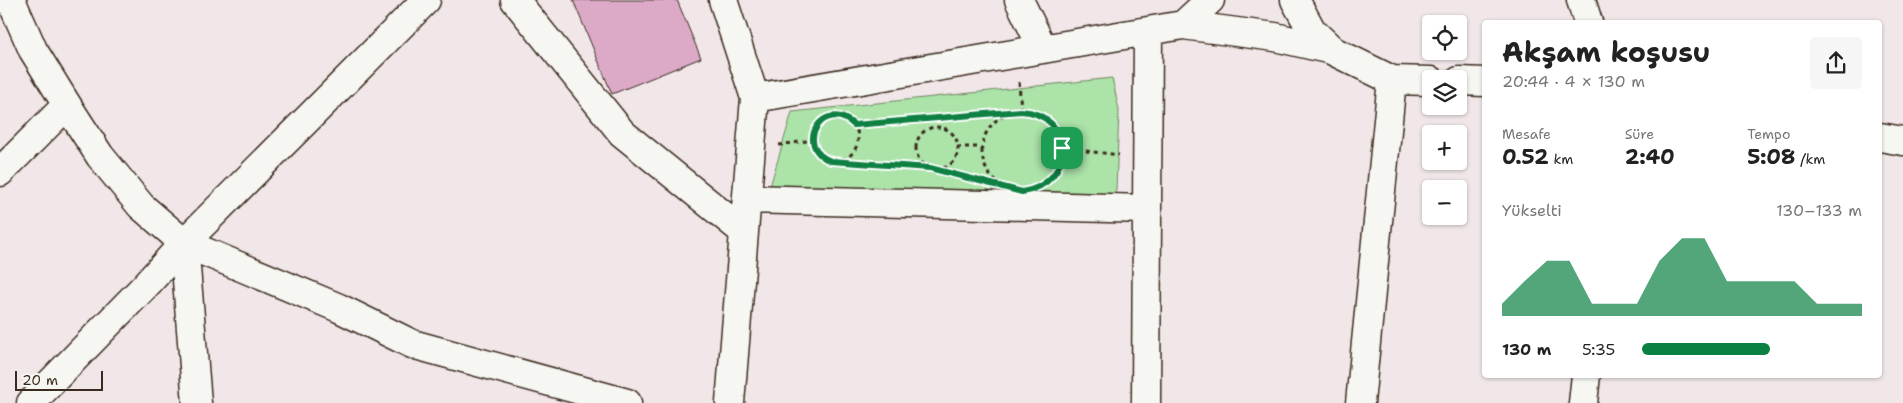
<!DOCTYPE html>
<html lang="tr">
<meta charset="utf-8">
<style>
body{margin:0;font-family:"Shantell Sans",sans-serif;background:#f6f6f6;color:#222;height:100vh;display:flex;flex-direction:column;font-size:19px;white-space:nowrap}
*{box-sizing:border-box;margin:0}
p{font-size:16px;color:#767676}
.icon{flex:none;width:28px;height:28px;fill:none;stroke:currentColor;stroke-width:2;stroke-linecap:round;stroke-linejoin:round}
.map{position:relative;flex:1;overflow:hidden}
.sheet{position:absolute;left:1482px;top:20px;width:400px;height:358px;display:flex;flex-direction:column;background:#fff;border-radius:5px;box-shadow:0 1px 4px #0004}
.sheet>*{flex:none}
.buttons{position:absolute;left:1422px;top:15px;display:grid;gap:10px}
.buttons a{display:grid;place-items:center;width:45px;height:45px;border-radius:5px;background:#fff;box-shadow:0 1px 4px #0004;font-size:25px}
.scale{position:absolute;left:15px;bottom:12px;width:88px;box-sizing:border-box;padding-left:5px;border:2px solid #3b2a1e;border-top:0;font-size:14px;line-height:18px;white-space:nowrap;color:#3b2a1e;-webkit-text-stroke:4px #f6f6f2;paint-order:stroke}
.pin{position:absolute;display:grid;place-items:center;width:42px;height:42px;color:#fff;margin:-21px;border-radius:10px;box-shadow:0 2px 8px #0006}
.round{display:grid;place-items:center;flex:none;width:52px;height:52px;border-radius:5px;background:#f6f6f6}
.summary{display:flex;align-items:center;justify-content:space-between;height:85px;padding:0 20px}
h1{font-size:28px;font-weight:700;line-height:38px}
.figures{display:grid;grid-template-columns:repeat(3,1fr);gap:8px;height:85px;padding:5px 20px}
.figures div{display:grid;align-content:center}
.figures b{font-size:21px;font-weight:700}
.figures small{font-size:14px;font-weight:400}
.figures p{font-size:14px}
.chart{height:140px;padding:10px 20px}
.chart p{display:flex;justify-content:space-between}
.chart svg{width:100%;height:90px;margin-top:5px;fill:#0b8043;opacity:.7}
ul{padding:0 20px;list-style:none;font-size:16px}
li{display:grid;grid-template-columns:80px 60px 1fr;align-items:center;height:38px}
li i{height:12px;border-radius:6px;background:#0b8043}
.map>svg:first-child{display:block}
.green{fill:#abe3a8;stroke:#738663}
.building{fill:#dcaac7;stroke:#3b2a1e}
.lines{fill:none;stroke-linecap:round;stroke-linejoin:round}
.minor-casing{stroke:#3b2a1e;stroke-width:31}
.path{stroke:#3b2a1e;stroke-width:3;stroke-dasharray:4 4;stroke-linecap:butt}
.minor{stroke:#f6f6f2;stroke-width:28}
.route-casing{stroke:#fff;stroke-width:10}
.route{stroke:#0b8043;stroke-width:6}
</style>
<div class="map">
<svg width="1903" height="403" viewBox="0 0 1903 403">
<rect width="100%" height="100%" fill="#f1e7e9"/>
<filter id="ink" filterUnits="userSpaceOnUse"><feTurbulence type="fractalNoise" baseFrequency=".02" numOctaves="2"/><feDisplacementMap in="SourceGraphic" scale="10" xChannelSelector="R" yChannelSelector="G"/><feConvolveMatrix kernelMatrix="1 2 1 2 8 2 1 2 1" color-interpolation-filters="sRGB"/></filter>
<g filter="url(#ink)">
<!-- green -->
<path class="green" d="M1112 78 1119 110 1116 191 1100 203 776 201 771 183 792 112Z"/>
<!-- building -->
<path class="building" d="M573 0H677L701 58 612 94Z"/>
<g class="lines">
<!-- minor casing -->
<g class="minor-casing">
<path id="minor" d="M11 0 33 50 67 105
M515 0 622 133 744 232
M723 0 755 98 730 403
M1019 0 1043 49
M1295 0 1312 31 1333 51 1392 80 1431 81
M1581 0 1588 22
M1183 25 1275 37 1332 50
M1459 81 1485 82
M755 98 1183 25 1210 0
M1880 137 1903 141
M0 172 67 105 100 156 141 206 184 243 339 308 412 344 627 403
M747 199 1147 209
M184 243 197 403
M31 403 145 286 184 243 426 0
M1146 403 1148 31
M1360 403 1392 80
M1583 403 1586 375"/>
</g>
<!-- path -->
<path class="path" d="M1019 82 1021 110
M982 151a40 40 0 1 1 80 0a40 40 0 1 1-80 0Z
M812 138a23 23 0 1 1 46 0a23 23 0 1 1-46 0Z
M854 125 1010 111
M916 148a21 21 0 1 1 42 0a21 21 0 1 1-42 0Z
M779 145 813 140
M957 147H981
M1062 148 1119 155
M839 161 930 168 952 174"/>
<!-- minor -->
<use href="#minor" class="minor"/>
</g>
</g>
<g class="lines" filter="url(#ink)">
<!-- route casing -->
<g class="route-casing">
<path id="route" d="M1021 111C1074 114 1077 183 1022 192L930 168 831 161C792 147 824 96 854 125Z"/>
</g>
<!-- route -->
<use href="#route" class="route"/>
</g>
</svg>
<div class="buttons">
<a><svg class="icon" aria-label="locate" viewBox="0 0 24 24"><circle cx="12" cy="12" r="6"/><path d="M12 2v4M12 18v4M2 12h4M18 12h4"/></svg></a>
<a><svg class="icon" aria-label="layers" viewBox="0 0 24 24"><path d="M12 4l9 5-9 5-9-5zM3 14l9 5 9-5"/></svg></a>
<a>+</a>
<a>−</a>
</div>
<div class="scale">20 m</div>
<div class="pin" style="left:1062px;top:148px;background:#1e9e55"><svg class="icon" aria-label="arrive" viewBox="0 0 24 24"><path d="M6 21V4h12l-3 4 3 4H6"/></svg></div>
<section class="sheet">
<div class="summary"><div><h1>Akşam koşusu</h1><p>20:44 · 4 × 130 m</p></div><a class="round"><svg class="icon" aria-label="share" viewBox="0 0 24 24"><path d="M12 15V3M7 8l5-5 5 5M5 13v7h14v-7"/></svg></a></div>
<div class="figures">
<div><p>Mesafe</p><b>0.52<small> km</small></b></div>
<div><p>Süre</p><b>2:40</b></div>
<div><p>Tempo</p><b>5:08<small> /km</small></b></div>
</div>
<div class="chart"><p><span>Yükselti</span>130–133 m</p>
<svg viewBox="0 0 160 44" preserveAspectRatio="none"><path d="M0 44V38L10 27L20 17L30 17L40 38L50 38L60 38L70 17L80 6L90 6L100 27L110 27L120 27L130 27L140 38L150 38L160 38V44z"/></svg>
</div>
<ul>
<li><b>130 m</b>5:35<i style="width:58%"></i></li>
</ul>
</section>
</div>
